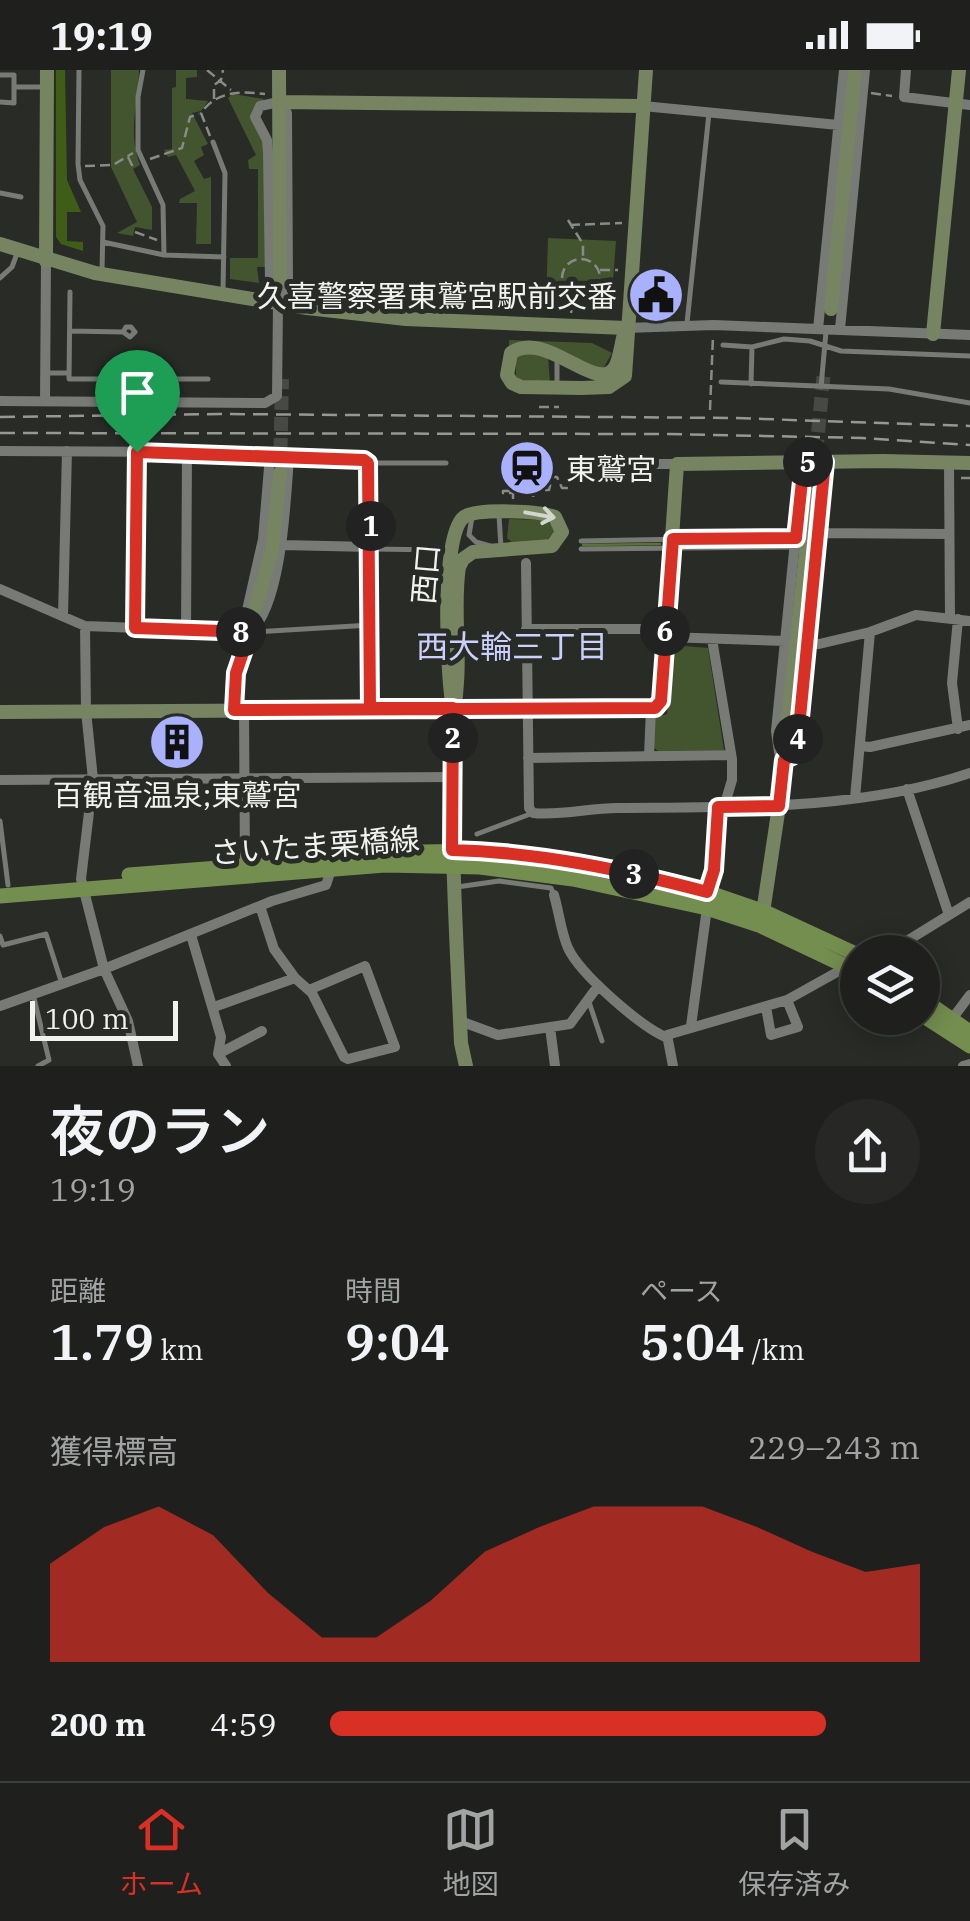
<!DOCTYPE html>
<html lang="ja">
<meta charset="utf-8">
<style>
body{margin:0;font-family:"IBM Plex Serif","Noto Sans JP",serif;background:#272826;color:#f1f3f6;height:100vh;display:flex;flex-direction:column;font-size:38px;white-space:nowrap}
*{box-sizing:border-box;margin:0}
p{font-size:32px;color:#a1a3a4}
.icon{flex:none;width:55px;height:55px;fill:none;stroke:currentColor;stroke-width:2;stroke-linecap:round;stroke-linejoin:round}
.map{position:relative;height:996px;overflow:hidden}
.panel{display:flex;flex-direction:column;background:#1f201d;flex:1}
.panel>*{flex:none}
.fabs{position:absolute;left:840px;top:865px;display:grid;gap:20px}
.fabs a{display:grid;place-items:center;width:100px;height:100px;border-radius:50%;background:#1f201d;box-shadow:0 5px 25px #0003,0 0 0 2px #3c3e3b;font-size:50px}
.scale{position:absolute;left:30px;bottom:25px;width:148px;box-sizing:border-box;padding-left:10px;border:5px solid #f1f3f0;border-top:0;font-size:28px;line-height:35px;white-space:nowrap;color:#f1f3f0;-webkit-text-stroke:8px #292b27;paint-order:stroke}
.pin{position:absolute;display:grid;place-items:center;width:85px;height:85px;color:#fff;margin:-102px -42px;border-radius:50% 50% 50% 0;rotate:-45deg;box-shadow:0 0 10px #0007}
.pin .icon{rotate:45deg}
.km{position:absolute;width:50px;height:50px;margin:-25px;border-radius:50%;background:#222;color:#fff;font-size:28px;line-height:50px;text-align:center}
.round{display:grid;place-items:center;flex:none;width:105px;height:105px;border-radius:52px;background:#272826}
.headline{display:flex;align-items:center;justify-content:space-between;height:170px;padding:0 50px}
h1{font-size:55px;font-weight:600;line-height:75px}
.figures{display:grid;grid-template-columns:repeat(3,1fr);gap:15px;height:170px;padding:10px 50px}
.figures div{display:grid;align-content:center}
.figures b{font-size:50px;font-weight:600}
.figures small{font-size:28px;font-weight:400}
.figures p{font-size:28px}
.chart{height:280px;padding:20px 50px}
.chart p{display:flex;justify-content:space-between}
.chart svg{width:100%;height:180px;margin-top:10px;fill:#d93025;opacity:.7}
ul{padding:0 50px;list-style:none;font-size:32px}
li{display:grid;grid-template-columns:160px 120px 1fr;align-items:center;height:75px}
li i{height:25px;border-radius:12px;background:#d93025}
.status{display:flex;justify-content:space-between;align-items:center;height:70px;padding:0 50px;background:#1f201d;direction:ltr}
.status svg{height:28px;fill:currentColor}
.menu{display:flex;justify-content:space-around;align-items:center;height:140px;border-top:2px solid #3c3e3b;background:#1f201d;font-size:28px;color:#a1a3a4}
.menu a{display:grid;justify-items:center;gap:5px}
.menu .active{color:#d93025}
.map>svg:first-child{display:block}
.green{fill:#43552f}
.forest{fill:#405d18}
.lines{fill:none;stroke-linecap:round;stroke-linejoin:round}
.stream{stroke:#587533;stroke-width:2.5}
.secondary-tunnel{stroke:#474945;stroke-width:14;stroke-dasharray:14 7;stroke-linecap:butt}
.path{stroke:#898b88;stroke-width:2.5;stroke-dasharray:10 5;stroke-linecap:butt}
.lane{stroke:#787a75;stroke-width:5}
.street{stroke:#787a75;stroke-width:10}
.secondary{stroke:#768462;stroke-width:14}
.primary{stroke:#738e4f;stroke-width:15}
.rail{stroke:#969894;stroke-width:2.5;stroke-dasharray:15 8;stroke-linecap:butt}
.oneway{stroke:#d2d7cc}
.route-casing{stroke:#fff;stroke-width:20}
.route{stroke:#d93025;stroke-width:12}
.labels{text-anchor:middle;dominant-baseline:central;stroke-width:10;stroke-linejoin:round;paint-order:stroke}
.poi-label{font-size:30px;fill:#f1f3f0;stroke:#292b27;text-anchor:end}
.street-label{font-size:30px;fill:#f1f3f0;stroke:#292b27}
.neighbourhood-label{font-size:32px;fill:#cbd1fc;stroke:#292b27}
</style>
<div class="status"><b>19:19</b><svg viewBox="0 0 49 12"><path d="M0 12V9h3v3zM5 12V6h3v6zM10 12V3h3v9zM15 12V0h3v12zM26 1h20v11H26zM47 4h2v5h-2z"/></svg></div>
<div class="map">
<svg width="970" height="996" viewBox="0 0 970 996">
<rect width="100%" height="100%" fill="#292b27"/>
<!-- green -->
<path class="green" d="M111 0H139C139 34 127 59 140 95L133 99 152 137V160L135 157 133 166 117 163 137 152 111 97Z
M176 0H197V7L186 8V29L208 31 201 41 192 43 208 74 201 77 204 85 194 91 204 109 211 107V174H196L197 133H179L180 129 195 121 176 85 168 87 164 80 172 79V18L176 17Z
M233 24 264 29 254 38 265 74 266 197H257L259 213 230 209V188H258V99H249L248 90 256 85 228 28Z
M548 168 616 171 611 236 605 242 546 239Z
M509 270 592 273 612 283 604 297 596 299C570 285 539 261 509 277Z
M525 282 548 287 550 312 519 310 516 307V288Z
M509 449 544 450 553 455 554 461 547 470 513 473 507 468Z
M673 575 708 578 724 680 658 681 653 677 654 648 667 644Z"/>
<!-- forest -->
<path class="forest" d="M56 0H65L67 110 81 142H67V171L83 172V181L61 174 56 167Z"/>
<g class="lines">
<!-- stream -->
<path class="stream" d="M682 474 786 472
M583 475 660 474"/>
<!-- secondary-tunnel -->
<path class="secondary-tunnel" d="M280 403 282 309
M812 425 824 301"/>
<!-- path -->
<path class="path" d="M207 0 231 20
M871 23 892 26
M214 29V15L221 10 223 0
M210 66 201 43C216 21 241 21 265 24
M128 87 133 97
M150 89 182 78 190 47 199 44
M85 96 113 95 133 83
M568 150 583 174V187
M570 155 622 153
M135 162 157 170
M562 208a19 19 0 1 1 38 0a19 19 0 1 1-38 0Z
M600 200H618
M594 222 612 242
M571 243 574 226
M539 337H559
M710 340 713 266
M550 407H557L562 418H568
M961 408H970
M533 427V424
M513 429V423H503V421L549 420 552 407"/>
<!-- lane -->
<path class="lane" d="M79 0 78 94 80 110 103 156 102 201
M143 0 138 27V80L163 135 164 185
M0 5H14V33L0 32
M14 17H44
M213 72 225 103 223 222
M0 123 21 127
M103 172 164 185 224 187
M0 208 12 197 18 181
M70 222 69 309H208
M687 253 709 43
M70 261 123 262 126 257H131L135 262 130 267 123 262
M723 275 752 277 784 269 810 271 841 281 970 286
M557 287V315
M46 303H69
M165 310V332
M721 312 889 319 970 333
M751 314 752 277
M821 317 826 262
M368 393H446
M499 445 501 478
M472 447 469 465 476 472 490 476
M581 471 793 467
M371 479 441 480
M581 479 792 477
M253 562 371 555
M0 751 8 815
M477 764 533 743
M457 817 499 811 551 818 554 825
M709 818 718 740
M0 866 3 875 46 864 62 914
M33 924 49 990 38 996
M589 932 602 971"/>
<!-- street -->
<path class="street" d="M906 0 904 27 970 35
M643 36 838 55
M626 258 714 255 970 265
M818 259 844 0
M840 259 865 0
M0 331 265 333 277 326 278 234 270 211 268 82 267 70 255 47 260 36 279 32 287 43 288 212 278 234
M45 331 46 191
M0 381 187 382 368 393 371 403 370 639
M803 392 776 661 779 682 784 690 793 686 798 668 825 392
M949 393 950 548
M581 394H677
M818 463 949 464
M282 475 371 477
M526 493 529 738 533 743C560 746 590 738 617 738 734 737 858 741 970 703
M0 519 85 556 250 562C282 536 286 427 289 387
M63 546 67 381
M958 549 952 613 958 659
M85 556 86 641 93 709 81 809 104 899 128 951 138 996
M135 558 137 382
M526 559H665
M186 561 187 382
M250 561 245 549 263 469 270 386
M665 567 786 571
M712 569 732 689V710L724 737
M806 574H819L870 562 916 545 970 551
M244 640 245 796
M860 676 870 677 970 655
M649 686 651 638
M528 688 731 685
M0 710 453 707
M907 719 949 845
M855 728 870 562
M554 825C559 842 561 862 568 878 580 904 642 958 668 968
M260 836 274 879 295 908 312 923 344 987 348 989 395 977 365 896 309 920
M191 865 221 967 218 984 226 996
M889 882 970 832
M0 936 104 899 272 831 326 815 331 800
M214 937 295 908
M766 937 771 965 798 957 787 930
M952 949 970 925
M460 951 498 965 570 954 598 916
M691 956 707 838
M550 957 555 996
M218 984 262 961
M673 996 667 965 787 930 848 896
M963 996 970 994"/>
<!-- secondary -->
<path class="secondary" d="M279 0 280 211
M279 32 643 36
M0 174 95 203 307 238 406 249 626 258
M46 191 47 0
M831 239 855 0
M626 258C621 270 621 287 615 297 597 326 546 258 511 283L507 305 512 313 521 317 582 318 609 317 625 306 646 0
M933 264 959 0
M453 638C447 608 440 465 464 447 477 438 541 441 555 447L562 462 552 476 473 482 463 489 459 497C453 535 460 574 457 612 447 732 456 853 461 973L466 996
M233 640 236 603 272 481 280 403
M0 642 655 638 661 631 677 394 883 391 970 393
M762 849 779 736 812 425"/>
<!-- primary -->
<path class="primary" d="M129 805 424 782 474 781 531 786 620 801 707 822 765 842 858 885
M0 826 385 795 480 797 573 809 707 838 759 855 858 902
M922 929 970 962
M922 945 970 976"/>
<!-- rail -->
<path class="rail" d="M0 347 220 344 734 348 970 356
M0 363 669 364 862 368 970 375"/>
</g>
<!-- one-way arrows -->
<defs><path id="oneway-shaft" d="M-6 0H5M1.5-3L5.5 0L1.5 3" fill="none" stroke-width="1.6" stroke-linecap="round" stroke-linejoin="round" transform="scale(2.5)"/></defs>
<use class="oneway" href="#oneway-shaft" transform="translate(540 445) rotate(10)"/>
<g class="lines">
<!-- route casing -->
<g class="route-casing">
<path id="route" d="M137 382 364 390 368 393 370 638H453L452 780C538 782 624 800 707 822L714 800 718 737 779 736 784 690 792 686 798 668 825 392H804L796 468 673 469 661 631 655 638 244 640H234L236 603 250 562 135 558 137 382"/>
</g>
<!-- route -->
<use href="#route" class="route"/>
</g>
<!-- icons -->
<defs>
<g id="civic-disc" transform="scale(2.875)"><circle r="9.5" fill="#a9b0fc" stroke="#292b27"/><path d="M-.6-6.5H3V-4.5H.6V-3L4-1V1h2V6H-6V1h2V-1L-.6-3ZM-1.2 2.5V6h2.4V2.5Z" fill="#111"/></g>
<g id="station-disc" transform="scale(2.875)"><circle r="9.5" fill="#a9b0fc" stroke="#292b27"/><path d="M-3-6H3Q5-6 5-4V2Q5 4 3 4L4.5 6H3L1.5 4h-3L-3 6H-4.5L-3 4Q-5 4-5 2V-4Q-5-6-3-6ZM-3.5-4v3h7v-3ZM-3.5 1v1.5H-2V1ZM2 1v1.5H3.5V1Z" fill="#111"/></g>
<g id="building-disc" transform="scale(2.875)"><circle r="9.5" fill="#a9b0fc" stroke="#292b27"/><path d="M-4-6H4V6H1V3H-1V6H-4ZM-2.5-4.3h1.7v1.8h-1.7ZM.8-4.3h1.7v1.8H.8ZM-2.5-1h1.7V.8h-1.7ZM.8-1h1.7V.8H.8Z" fill="#111"/></g>
</defs>
<g fill-rule="evenodd">
<use href="#civic-disc" x="656" y="225"/>
<use href="#station-disc" x="527" y="398"/>
<use href="#building-disc" x="177" y="672"/>
</g>
<g class="labels">
<!-- poi labels -->
<g class="poi-label">
<text x="617" y="225">久喜警察署東鷲宮駅前交番</text>
<text x="566" y="398" text-anchor="start">東鷲宮</text>
<text x="177" y="724" text-anchor="middle">百観音温泉;東鷲宮</text>
</g>
<!-- street labels -->
<g class="street-label">
<text transform="translate(425 504) rotate(-85)">西口</text>
<text transform="translate(315 775) rotate(-4)">さいたま栗橋線</text>
</g>
<!-- neighbourhood labels -->
<g class="neighbourhood-label">
<text x="512" y="576">西大輪三丁目</text>
</g>
</g>
</svg>
<div class="fabs">
<a><svg class="icon" aria-label="layers" viewBox="0 0 24 24"><path d="M12 4l9 5-9 5-9-5zM3 14l9 5 9-5"/></svg></a>
</div>
<div class="scale">100 m</div>
<div class="pin" style="left:137px;top:382px;background:#1e9e55"><svg class="icon" aria-label="arrive" viewBox="0 0 24 24"><path d="M6 21V4h12l-3 4 3 4H6"/></svg></div>
<b class="km" style="left:371px;top:456px">1</b>
<b class="km" style="left:453px;top:668px">2</b>
<b class="km" style="left:634px;top:804px">3</b>
<b class="km" style="left:798px;top:669px">4</b>
<b class="km" style="left:808px;top:392px">5</b>
<b class="km" style="left:665px;top:561px">6</b>
<b class="km" style="left:241px;top:562px">8</b>
</div>
<section class="panel">
<div class="headline"><div><h1>夜のラン</h1><p>19:19</p></div><a class="round"><svg class="icon" aria-label="share" viewBox="0 0 24 24"><path d="M12 15V3M7 8l5-5 5 5M5 13v7h14v-7"/></svg></a></div>
<div class="figures">
<div><p>距離</p><b>1.79<small> km</small></b></div>
<div><p>時間</p><b>9:04</b></div>
<div><p>ペース</p><b>5:04<small> /km</small></b></div>
</div>
<div class="chart"><p><span>獲得標高</span>229–243 m</p>
<svg viewBox="0 0 160 44" preserveAspectRatio="none"><path d="M0 44V20L10 11L20 6L30 13L40 27L50 38L60 38L70 29L80 17L90 11L100 6L110 6L120 6L130 11L140 17L150 22L160 20V44z"/></svg>
</div>
<ul>
<li><b>200 m</b>4:59<i style="width:84%"></i></li>
</ul>
</section>
<nav class="menu">
<a class="active"><svg class="icon" aria-label="home" viewBox="0 0 24 24"><path d="M3 11l9-7 9 7M6 9v11h12V9"/></svg>ホーム</a>
<a><svg class="icon" aria-label="map" viewBox="0 0 24 24"><path d="M3 6l6-2 6 2 6-2v14l-6 2-6-2-6 2zM9 4v14M15 6v14"/></svg>地図</a>
<a><svg class="icon" aria-label="saved" viewBox="0 0 24 24"><path d="M7 4h10v16l-5-4-5 4z"/></svg>保存済み</a>
</nav>
